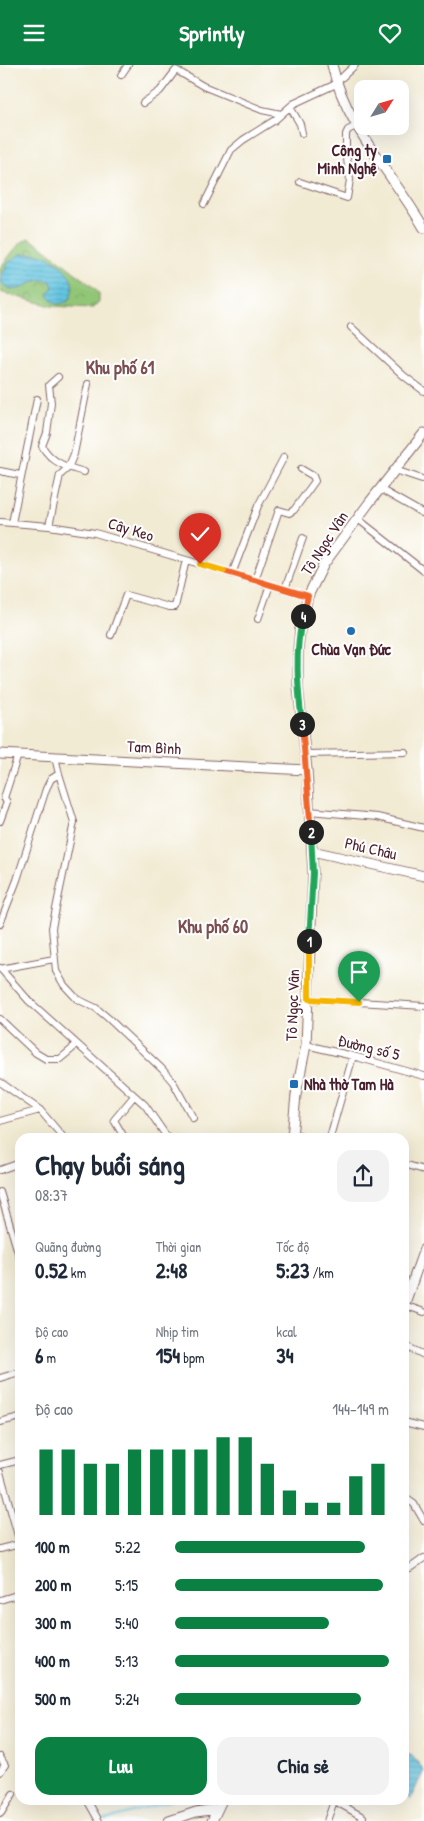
<!DOCTYPE html>
<html lang="vi">
<meta charset="utf-8">
<style>
body{margin:0;font-family:"Patrick Hand",sans-serif;background:#f2f2f3;color:#1f2937;height:100vh;display:flex;flex-direction:column;font-size:19px;white-space:nowrap}
*{box-sizing:border-box;margin:0}
p{font-size:16px;color:#747a83}
.icon{flex:none;width:28px;height:28px;fill:none;stroke:currentColor;stroke-width:2;stroke-linecap:round;stroke-linejoin:round}
.map{position:relative;flex:1;overflow:hidden}
.side{position:absolute;left:15px;top:1068px;width:394px;height:672px;display:flex;flex-direction:column;background:#fff;border-radius:15px;box-shadow:0 5px 20px #0002}
.side>*{flex:none}
.needle{width:32px;rotate:53deg}
.fabs{position:absolute;left:354px;top:15px;display:grid;gap:10px}
.fabs a{display:grid;place-items:center;width:55px;height:55px;border-radius:10px;background:#fff;box-shadow:0 5px 20px #0002;font-size:25px}
.pin{position:absolute;display:grid;place-items:center;width:42px;height:42px;color:#fff;margin:-51px -21px;border-radius:50% 50% 50% 0;rotate:-45deg;box-shadow:0 0 5px #0007}
.pin .icon{rotate:45deg}
.km{position:absolute;width:25px;height:25px;margin:-12px;border-radius:50%;background:#222;color:#fff;font-size:14px;line-height:25px;text-align:center}
.round{display:grid;place-items:center;flex:none;width:52px;height:52px;border-radius:15px;background:#f2f2f3}
.head{display:flex;align-items:center;justify-content:space-between;height:85px;padding:0 20px}
h1{font-size:28px;font-weight:800;line-height:38px}
.figures{display:grid;grid-template-columns:repeat(3,1fr);gap:8px;height:85px;padding:5px 20px}
.figures div{display:grid;align-content:center}
.figures b{font-size:21px;font-weight:800}
.figures small{font-size:14px;font-weight:400}
.figures p{font-size:14px}
.chart{height:140px;padding:10px 20px}
.chart p{display:flex;justify-content:space-between}
.chart svg{width:100%;height:90px;margin-top:5px;stroke:#0b8043;stroke-width:6}
.action{display:flex;gap:10px;margin-top:auto;padding:10px 20px}
.action a{flex:1;height:58px;border-radius:15px;background:#0b8043;color:#fff;font-size:20px;font-weight:800;line-height:58px;text-align:center}
.action a+a{background:#f2f2f3;color:#1f2937}
ul{padding:0 20px;list-style:none;font-size:16px}
li{display:grid;grid-template-columns:80px 60px 1fr;align-items:center;height:38px}
li i{height:12px;border-radius:6px;background:#0b8043}
header{display:flex;justify-content:space-between;align-items:center;height:65px;padding:0 20px;background:#0b8043;color:#fff;font-size:22px;font-weight:800}
.map>svg:first-child{display:block}
.park{fill:url(#park-crowns);stroke:#6e7251}
.water{fill:url(#water-rules);stroke:#577286}
.lines{fill:none;stroke-linecap:round;stroke-linejoin:round}
.stream{stroke:#64c6e2;stroke-width:2}
.street-casing{stroke:#856666;stroke-width:8}
.secondary-casing{stroke:#856666;stroke-width:11}
.street{stroke:#fff;stroke-width:6}
.secondary{stroke:#fff;stroke-width:9}
.split-1-casing{stroke:#fff;stroke-width:10}
.split-2-casing{stroke:#fff;stroke-width:10}
.split-3-casing{stroke:#fff;stroke-width:10}
.split-4-casing{stroke:#fff;stroke-width:10}
.split-5-casing{stroke:#fff;stroke-width:10}
.split-6-casing{stroke:#fff;stroke-width:10}
.split-1{stroke:#f5b400;stroke-width:6}
.split-2{stroke:#22a559;stroke-width:6}
.split-3{stroke:#f0652b;stroke-width:6}
.split-4{stroke:#22a559;stroke-width:6}
.split-5{stroke:#f0652b;stroke-width:6}
.split-6{stroke:#f5b400;stroke-width:6}
.poi-dot{fill:#1f6fb2;stroke:#fff;stroke-width:2}
.labels{text-anchor:middle;dominant-baseline:central;stroke-width:4;stroke-linejoin:round;paint-order:stroke}
.poi-label{font-size:16px;font-weight:bold;fill:#4a1f2b;stroke:#fff;text-anchor:end}
.street-label{font-size:16px;fill:#4a1f2b;stroke:#fff}
.neighbourhood-label{font-size:18px;font-weight:bold;fill:#7c5051;stroke:#fff}
</style>
<header><svg class="icon" aria-label="menu" viewBox="0 0 24 24"><path d="M4 6h16M4 12h16M4 18h16"/></svg>Sprintly<svg class="icon" aria-label="heart" viewBox="0 0 24 24"><path d="M12 20l-8-8c-3-5 5-10 8-4 3-6 11-1 8 4z"/></svg></header>
<div class="map">
<svg width="424" height="1756" viewBox="0 0 424 1756">
<defs>
<pattern id="park-crowns" width="20" height="18" patternUnits="userSpaceOnUse" patternTransform="scale(1.25)"><rect width="20" height="18" fill="#92c677"/><path d="M2 6a3 3 0 1 1 6 0M12 15a3 3 0 1 1 6 0" fill="none" stroke="#79a062"/></pattern>
<pattern id="water-rules" width="6" height="5" patternUnits="userSpaceOnUse" patternTransform="scale(1.25)"><rect width="6" height="5" fill="#64c6e2"/><path d="M0 2.5h6" fill="none" stroke="#54a0b7"/></pattern>
</defs>
<rect width="100%" height="100%" fill="#fff"/>
<filter id="ink" filterUnits="userSpaceOnUse"><feTurbulence type="fractalNoise" baseFrequency=".02" numOctaves="2"/><feDisplacementMap in="SourceGraphic" scale="10" xChannelSelector="R" yChannelSelector="G"/><feConvolveMatrix kernelMatrix="1 2 1 2 8 2 1 2 1" color-interpolation-filters="sRGB"/></filter>
<filter id="wash" filterUnits="userSpaceOnUse"><feTurbulence type="fractalNoise" baseFrequency=".0096" numOctaves="4" result="noise"/><feDisplacementMap in="SourceGraphic" scale="20" xChannelSelector="R" yChannelSelector="G"/><feGaussianBlur stdDeviation="1.12" result="paint"/><feColorMatrix in="noise" values="0 0 0 0 0 0 0 0 0 0 0 0 0 0 0 0 0 1.4 0 .05"/><feComposite in="paint" operator="in"/></filter>
<g filter="url(#wash)">
<rect width="100%" height="100%" fill="#f2ebd4"/>
<!-- park -->
<path class="park" d="M28 173 39 179 93 222 99 229V237L93 243 52 241 0 227V203L18 180Z"/>
<!-- water -->
<path class="water" d="M20 189C27 189 34 188 40 189 59 194 83 216 68 236 59 241 52 239 48 229L53 222 51 217C33 206 20 238 1 217V210L6 204V200Z
M404 1690H411L424 1705 410 1735 404 1724Z"/>
<g class="lines">
<!-- stream -->
<path class="stream" d="M105 1755 173 1735"/>
</g>
</g>
<g filter="url(#ink)">
<g class="lines">
<!-- street casing -->
<g class="street-casing">
<path id="street" d="M121 10 128 0
M336 18 355 0
M143 38 160 26 176 5 203 21 262 45 281 49
M290 42 300 59 302 68
M300 117 347 133 350 115 346 87V69L348 65 356 61
M204 139 231 85 243 75 275 55 293 39 336 19
M351 262 404 311 424 326
M58 312 49 320 51 338 47 368 42 381C52 398 66 402 84 407
M395 405 422 414
M0 406 20 410
M380 424 424 449
M358 454 424 506
M0 457 49 461 95 468 308 531
M12 458 37 334
M49 461 60 410 68 403 74 389 88 319
M232 509 258 441 284 392
M255 515 279 445 289 448 294 445 315 416 313 411 301 404
M285 524 303 473
M258 554 270 520
M111 570 126 530 169 542H175L186 495
M305 689 405 687
M59 709 74 757 52 863 56 906 64 920 77 934 96 943 108 953 162 1004 173 1017 193 1053
M309 746 377 752 424 763
M0 756 7 737 4 733 18 690
M0 859 17 815 46 724 51 714 59 709 55 692
M0 903 29 936 145 1040 167 1072
M0 904 54 894
M309 934 424 941
M0 954 36 988 46 994H60L72 984 75 978
M306 980 353 991 424 1011
M0 1017 40 1045 63 1072
M0 1056 40 1045
M293 1069 307 1072
M124 1072 114 1055 134 1031
M330 1072 353 991
M404 1099 424 1105
M0 1105 20 1098
M0 1127 20 1194
M404 1240 424 1247
M404 1280 424 1290
M0 1313 20 1307
M0 1357 20 1352
M404 1357 424 1362
M0 1400 20 1395
M0 1407 20 1478
M404 1432 414 1439 424 1456
M0 1484 20 1479
M404 1498 410 1503 424 1493
M0 1535 20 1529
M0 1692 5 1700 0 1707
M87 1735 99 1756
M333 1735 363 1752 360 1756
M1 1748 13 1729
M327 1756 334 1736"/>
</g>
<!-- secondary casing -->
<g class="secondary-casing">
<path id="secondary" d="M332 0C346 62 393 109 424 163
M0 689 307 705
M312 786 424 811
M292 1072 296 1030 306 980 313 808 307 705 298 622V585L300 564 308 531 324 499 369 438 424 368
M404 1241 424 1184
M169 1756 196 1747 217 1744
M212 1756 222 1735"/>
</g>
<!-- street -->
<use href="#street" class="street"/>
<!-- secondary -->
<use href="#secondary" class="secondary"/>
</g>
</g>
<g class="lines" filter="url(#ink)">
<!-- split-1 casing -->
<g class="split-1-casing">
<path id="split-1" d="M309 876V934L359 937"/>
</g>
<!-- split-2 casing -->
<g class="split-2-casing">
<path id="split-2" d="M309 876 313 808 311 767"/>
</g>
<!-- split-3 casing -->
<g class="split-3-casing">
<path id="split-3" d="M302 659 311 767"/>
</g>
<!-- split-4 casing -->
<g class="split-4-casing">
<path id="split-4" d="M302 659C298 623 294 586 303 551"/>
</g>
<!-- split-5 casing -->
<g class="split-5-casing">
<path id="split-5" d="M224 506 308 531 303 551"/>
</g>
<!-- split-6 casing -->
<g class="split-6-casing">
<path id="split-6" d="M200 499 224 506"/>
</g>
<!-- split-1 -->
<use href="#split-1" class="split-1"/>
<!-- split-2 -->
<use href="#split-2" class="split-2"/>
<!-- split-3 -->
<use href="#split-3" class="split-3"/>
<!-- split-4 -->
<use href="#split-4" class="split-4"/>
<!-- split-5 -->
<use href="#split-5" class="split-5"/>
<!-- split-6 -->
<use href="#split-6" class="split-6"/>
</g>
<!-- markers -->
<g class="poi-dot">
<rect x="382" y="89" width="10" height="10" rx="2.5"/>
<circle cx="351" cy="566" r="5"/>
<rect x="289" y="1014" width="10" height="10" rx="2.5"/>
</g>
<g class="labels">
<!-- poi labels -->
<g class="poi-label">
<text x="377" y="85">Công ty<tspan x="377" dy="18">Minh Nghệ</tspan></text>
<text x="351" y="584" text-anchor="middle">Chùa Vạn Đức</text>
<text x="304" y="1019" text-anchor="start">Nhà thờ Tam Hà</text>
</g>
<!-- street labels -->
<g class="street-label">
<text transform="translate(131 464) rotate(17)">Cây Keo</text>
<text transform="translate(324 478) rotate(-57)">Tô Ngọc Vân</text>
<text transform="translate(154 682) rotate(3)">Tam Bình</text>
<text transform="translate(371 783) rotate(13)">Phú Châu</text>
<text transform="translate(292 940) rotate(-88)">Tô Ngọc Vân</text>
<text transform="translate(369 982) rotate(14)">Đường số 5</text>
</g>
<!-- neighbourhood labels -->
<g class="neighbourhood-label">
<text x="120" y="302">Khu phố 61</text>
<text x="213" y="861">Khu phố 60</text>
</g>
</g>
</svg>
<div class="fabs">
<a><svg class="needle" viewBox="-14 -14 28 28"><path d="M0-13l5 13h-10z" fill="#e53935"/><path d="M0 13l5-13h-10z" fill="#747a83"/></svg></a>
</div>
<div class="pin" style="left:359px;top:937px;background:#1e9e55"><svg class="icon" aria-label="arrive" viewBox="0 0 24 24"><path d="M6 21V4h12l-3 4 3 4H6"/></svg></div>
<div class="pin" style="left:200px;top:499px;background:#d93025"><svg class="icon" aria-label="check" viewBox="0 0 24 24"><path d="M5 12l5 5 9-10"/></svg></div>
<b class="km" style="left:309px;top:876px">1</b>
<b class="km" style="left:311px;top:767px">2</b>
<b class="km" style="left:302px;top:659px">3</b>
<b class="km" style="left:303px;top:551px">4</b>
<section class="side">
<div class="head"><div><h1>Chạy buổi sáng</h1><p>08:37</p></div><a class="round"><svg class="icon" aria-label="share" viewBox="0 0 24 24"><path d="M12 15V3M7 8l5-5 5 5M5 13v7h14v-7"/></svg></a></div>
<div class="figures">
<div><p>Quãng đường</p><b>0.52<small> km</small></b></div>
<div><p>Thời gian</p><b>2:48</b></div>
<div><p>Tốc độ</p><b>5:23<small> /km</small></b></div>
</div>
<div class="figures">
<div><p>Độ cao</p><b>6<small> m</small></b></div>
<div><p>Nhịp tim</p><b>154<small> bpm</small></b></div>
<div><p>kcal</p><b>34</b></div>
</div>
<div class="chart"><p><span>Độ cao</span>144–149 m</p>
<svg viewBox="0 0 160 44" preserveAspectRatio="none"><path d="M5 44V12M15 44V12M25 44V19M35 44V19M45 44V12M55 44V12M65 44V12M75 44V12M85 44V6M95 44V6M105 44V19M115 44V32M125 44V38M135 44V38M145 44V25M155 44V19"/></svg>
</div>
<ul>
<li><b>100 m</b>5:22<i style="width:89%"></i></li>
<li><b>200 m</b>5:15<i style="width:97%"></i></li>
<li><b>300 m</b>5:40<i style="width:72%"></i></li>
<li><b>400 m</b>5:13<i style="width:100%"></i></li>
<li><b>500 m</b>5:24<i style="width:87%"></i></li>
</ul>
<div class="action"><a>Lưu</a><a>Chia sẻ</a></div>
</section>
</div>
